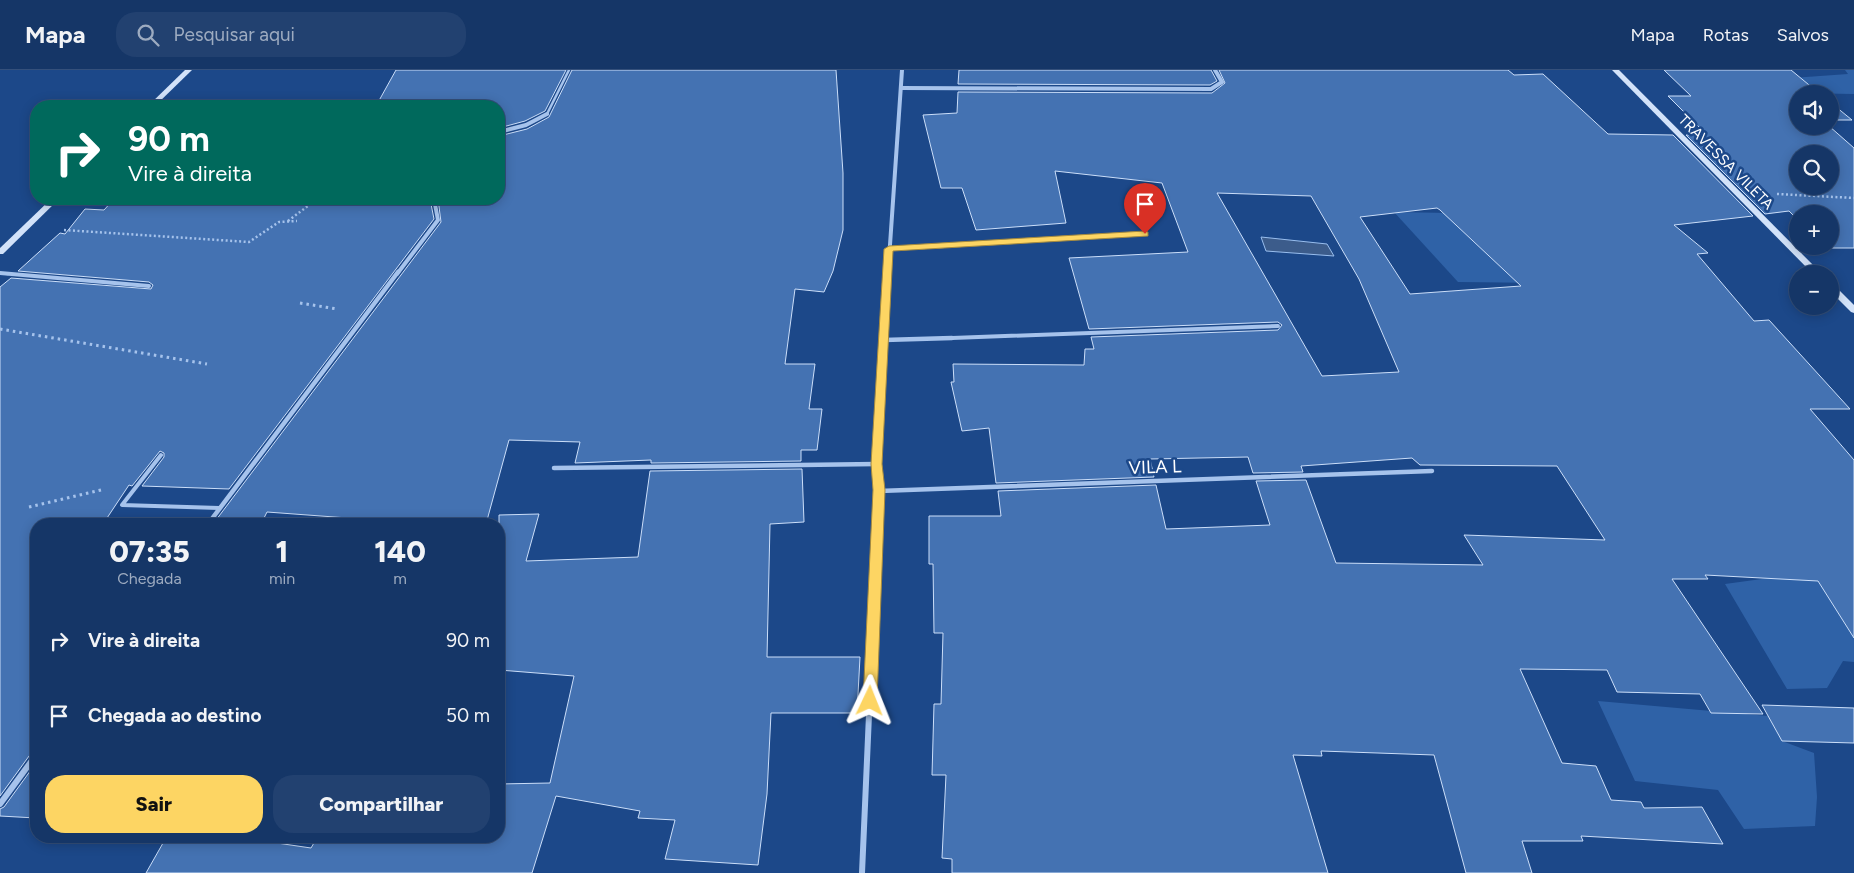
<!DOCTYPE html>
<html lang="pt">
<meta charset="utf-8">
<style>
:root{--surface:#153667;--page:#224170;--text:#f1f3f6;--muted:#9dabc0;--line:#34507b;--accent:#fdd563}
body{margin:0;font-family:Figtree,sans-serif;background:var(--page);color:var(--text);height:100vh;display:flex;flex-direction:column;font-size:19px;white-space:nowrap}
*{box-sizing:border-box;margin:0}
p{font-size:16px;color:var(--muted)}
.icon{flex:none;width:28px;height:28px;fill:none;stroke:currentColor;stroke-width:2;stroke-linecap:round;stroke-linejoin:round}
.map{position:relative;flex:1;overflow:hidden}
.panel{position:absolute;left:30px;top:448px;width:475px;height:325px;display:flex;flex-direction:column;background:var(--surface);border-radius:20px;box-shadow:0 2px 12px #0003,0 0 0 1px var(--line)}
.panel>*{flex:none}
.top-card{position:absolute;left:30px;top:30px;width:475px;height:105px;border-radius:20px;box-shadow:0 2px 12px #0003,0 0 0 1px var(--line);background:#00695c;color:#fff;overflow:hidden}
.controls{position:absolute;left:1789px;top:15px;display:grid;gap:10px}
.controls a{display:grid;place-items:center;width:50px;height:50px;border-radius:50%;background:var(--surface);box-shadow:0 2px 12px #0003,0 0 0 1px var(--line);font-size:25px}
.pin{position:absolute;display:grid;place-items:center;width:42px;height:42px;color:#fff;margin:-51px -21px;border-radius:50% 50% 50% 0;rotate:-45deg;box-shadow:0 0 5px #0007}
.pin .icon{rotate:45deg}
.me{position:absolute;width:55px;margin:-28px;rotate:2deg;stroke-linejoin:round;filter:drop-shadow(0 0 4px #0008)}
.turn{display:flex;align-items:center;gap:18px;height:105px;padding:0 15px;font-size:22px}
.turn .icon{width:65px;height:65px;stroke-width:2.5}
.turn b{display:block;font-size:35px;line-height:42px}
.eta{display:flex;justify-content:space-evenly;align-items:center;height:85px;text-align:center}
.eta b{font-size:30px;font-weight:800;line-height:35px}
.action{display:flex;gap:10px;margin-top:auto;padding:10px 15px}
.action a{flex:1;height:58px;border-radius:20px;background:var(--accent);color:#111;font-size:20px;font-weight:800;line-height:58px;text-align:center}
.action a+a{background:var(--page);color:var(--text)}
ul{padding:0;list-style:none}
li{display:flex;align-items:center;gap:15px;height:75px;padding:0 15px}
li div{flex:1}
li b{display:block;font-size:19px}
li em{font-style:normal}
header{display:flex;align-items:center;gap:30px;box-sizing:border-box;height:70px;padding:0 25px;background:var(--surface);border-bottom:1px solid var(--line)}
header strong{font-size:24px}
nav{display:flex;gap:28px;margin-inline-start:auto;font-size:18px}
.search{width:350px;height:45px;background:var(--page);display:flex;align-items:center;gap:12px;box-sizing:border-box;padding:0 18px;border-radius:20px;color:var(--muted);font-size:19px}
.map>svg:first-child{display:block}
</style>
<header>
<strong>Mapa</strong>
<div class="search"><svg class="icon" aria-label="search" viewBox="0 0 24 24"><circle cx="10" cy="10" r="6"/><path d="M15 15l6 6"/></svg>Pesquisar aqui</div>
<nav><a>Mapa</a><a>Rotas</a><a>Salvos</a></nav>
</header>
<div class="map">
<svg width="1854" height="803" viewBox="0 0 1854 803">
<rect width="100%" height="100%" fill="#1c4889"/>
<g fill="#2f62a7">
<path d="M 1845,0 L 1854,0 L 1854,24 L 1793,23 L 1777,9 L 1848,4 Z"/>
<path d="M 1394,142 L 1450,143 L 1542,213 L 1458,212 Z"/>
<path d="M 1819,501 L 1854,553 L 1854,592 L 1843,591 L 1827,618 L 1787,619 L 1725,514 Z"/>
<path d="M 1598,631 L 1768,646 L 1782,671 L 1814,683 L 1817,727 L 1815,756 L 1744,759 L 1718,720 L 1635,711 Z"/>
</g>
<path fill="#3c5c8b" stroke="#99beee" d="M 1261,167 L 1327,174 L 1334,186 L 1266,181 Z"/>
<g fill="#4472b2" stroke="#cbdef9" fill-rule="evenodd">
<path d="M 396,0 L 566,0 L 545,41 L 525,51 L 499,58 L 499,36 L 376,36 Z"/>
<path d="M 572,0 L 836,0 L 843,103 L 843,160 L 833,201 L 824,222 L 795,219 L 785,294 L 815,294 L 809,339 L 822,339 L 817,380 L 801,380 L 801,391 L 651,393 L 651,390 L 575,393 L 580,372 L 509,370 L 486,454 L 345,454 L 348,448 L 267,442 L 261,454 L 213,454 L 441,152 L 438,129 L 499,129 L 499,66 L 527,59 L 549,47 Z"/>
<path d="M 959,0 L 1211,0 L 1217,11 L 1210,15 L 958,14 Z"/>
<path d="M 1219,0 L 1508,0 L 1514,5 L 1543,4 L 1608,64 L 1673,65 L 1753,146 L 1674,155 L 1708,183 L 1697,184 L 1754,251 L 1769,250 L 1850,339 L 1810,339 L 1854,390 L 1854,568 L 1818,511 L 1705,505 L 1708,509 L 1672,509 L 1763,644 L 1711,643 L 1700,624 L 1617,622 L 1607,600 L 1520,599 L 1562,693 L 1596,696 L 1611,730 L 1641,732 L 1644,738 L 1702,737 L 1723,774 L 1581,766 L 1583,771 L 1522,771 L 1532,803 L 1466,803 L 1434,685 L 1321,681 L 1322,686 L 1293,685 L 1328,803 L 952,803 L 952,789 L 942,788 L 946,705 L 932,705 L 934,634 L 941,634 L 943,563 L 934,563 L 933,494 L 929,494 L 929,446 L 1001,446 L 998,421 L 1156,415 L 1166,459 L 1270,455 L 1256,411 L 1306,410 L 1336,493 L 1483,495 L 1464,465 L 1605,470 L 1557,396 L 1420,395 L 1412,388 L 1301,396 L 1303,402 L 1253,403 L 1248,387 L 1150,389 L 1154,407 L 996,413 L 989,358 L 962,361 L 951,312 L 954,312 L 953,294 L 1084,295 L 1085,279 L 1094,279 L 1091,267 L 1278,260 L 1282,255 L 1278,252 L 1089,259 L 1069,188 L 1188,182 L 1162,113 L 1055,101 L 1066,153 L 976,160 L 962,118 L 941,118 L 923,45 L 957,43 L 958,22 L 1212,23 L 1225,13 ZM 1217,123 L 1311,126 L 1359,209 L 1399,302 L 1322,306 ZM 1437,138 L 1440,140 L 1521,216 L 1410,224 L 1360,147 Z"/>
<path d="M 1664,0 L 1791,0 L 1820,24 L 1798,24 L 1798,56 L 1829,56 L 1854,78 L 1854,178 L 1825,178 L 1823,176 L 1830,176 L 1830,144 L 1798,144 L 1798,150 L 1789,141 L 1765,144 L 1686,65 L 1707,65 L 1668,26 L 1691,26 ZM 1798,84 L 1830,84 L 1830,116 L 1798,116 Z"/>
<path d="M 1830,32 L 1852,50 L 1830,50 Z"/>
<path d="M 114,129 L 430,129 L 434,149 L 229,419 L 142,416 L 164,387 L 164,383 L 160,381 L 132,416 L 129,415 L 103,454 L 36,454 L 36,680 L 32,682 L 0,726 L 0,217 L 11,208 L 151,219 L 153,215 L 149,212 L 18,201 L 60,163 L 65,164 L 85,139 L 104,140 Z"/>
<path d="M 802,399 L 804,452 L 770,454 L 767,587 L 860,587 L 857,643 L 771,643 L 767,724 L 758,795 L 665,789 L 675,750 L 638,748 L 640,741 L 556,726 L 532,803 L 146,803 L 167,766 L 229,766 L 311,778 L 318,766 L 499,766 L 499,714 L 550,713 L 574,606 L 499,600 L 499,445 L 539,444 L 526,491 L 638,487 L 650,401 Z"/>
<path d="M 1762,635 L 1854,638 L 1854,673 L 1782,671 Z"/>
<path d="M 36,693 L 36,748 L 0,746 L 0,739 L 4,737 Z"/>
</g>
<g fill="none" stroke-linecap="round" stroke-linejoin="round">
<g stroke="#a6c3ec" stroke-width="2.5" stroke-dasharray="2 2.5" stroke-linecap="butt">
<path d="M 1777,124 L 1854,128"/>
<path d="M 288,151 L 317,129"/>
<path d="M 64,160 L 249,172 L 279,152 L 297,151"/>
</g>
<g stroke="#a6c3ec" stroke-width="3" stroke-dasharray="2.5 4" stroke-linecap="butt">
<path d="M 300,233 L 337,239"/>
<path d="M 0,259 L 207,294"/>
<path d="M 29,437 L 101,420"/>
</g>
<g stroke="#a6c3ec" stroke-width="2.5">
<path d="M 547,44 L 569,0"/>
<path d="M 944,176 L 1145,164"/>
<path d="M 0,203 L 8,204"/>
</g>
<g stroke="#a6c3ec" stroke-width="4">
<path d="M 0,203 L 149,216"/>
<path d="M 952,268 L 1278,256"/>
<path d="M 161,385 L 122,435 L 219,438"/>
</g>
<g stroke="#a6c3ec" stroke-width="4">
<path d="M 901,18 L 1211,19 L 1222,12 L 1215,0"/>
<path d="M 499,62 L 526,55 L 547,44"/>
<path d="M 889,179 L 944,176"/>
<path d="M 397,204 L 438,150 L 434,129"/>
<path d="M 888,204 L 902,0"/>
</g>
<g stroke="#a6c3ec" stroke-width="4.5">
<path d="M 884,270 L 952,268"/>
<path d="M 554,398 L 877,394"/>
<path d="M 879,421 L 1432,401"/>
<path d="M 208,454 L 398,202"/>
<path d="M 877,466 L 879,421 L 877,394 L 888,202"/>
</g>
<g stroke="#a6c3ec" stroke-width="6">
<path d="M 0,734 L 36,685"/>
<path d="M 862,803 L 877,464"/>
</g>
<g fill="#d2e2f9" fill-rule="evenodd">
<path d="M 185,0 L 192,0 L 155,36 L 148,36 Z"/>
<path d="M 1612,0 L 1619,0 L 1822,204 L 1813,204 Z"/>
<path d="M 51,129 L 59,129 L 3,184 L 0,184 L 0,178 Z"/>
<path d="M 1830,213 L 1833,214 L 1854,235 L 1854,243 L 1851,242 L 1830,221 Z"/>
</g>
</g>
<path fill="#fdd563" stroke="#a48a40" d="M 1145,161 L 1148,162 L 1148,166 L 893,181 L 882,394 L 885,420 L 877,631 L 875,635 L 870,637 L 865,635 L 863,631 L 873,420 L 871,394 L 884,179 L 889,176 Z"/>
<g text-anchor="middle" dominant-baseline="central" stroke-width="5" stroke-linejoin="round" paint-order="stroke">
<g font-size="15" fill="#fff" stroke="#1c4889">
<text transform="translate(1726 92) rotate(45)">TRAVESSA VILETA</text>
</g>
<g font-size="18" fill="#fff" stroke="#1c4889">
<text transform="translate(1155 397) rotate(-2)">VILA L</text>
</g>
</g>
</svg>
<div class="controls">
<a><svg class="icon" aria-label="sound" viewBox="0 0 24 24"><path d="M4 9h4l5-4v14l-5-4H4zM17 9q2 3 0 6"/></svg></a>
<a><svg class="icon" aria-label="search" viewBox="0 0 24 24"><circle cx="10" cy="10" r="6"/><path d="M15 15l6 6"/></svg></a>
<a>+</a>
<a>−</a>
</div>
<div class="pin" style="left:1145px;top:164px;background:#d93025"><svg class="icon" aria-label="arrive" viewBox="0 0 24 24"><path d="M6 21V4h12l-3 4 3 4H6"/></svg></div>
<svg class="me" style="left:870px;top:631px" viewBox="-20 -20 40 40"><path d="M0-17L14 15 0 8-14 15z" fill="#fdd563" stroke="#fff" stroke-width="4"/></svg>
<div class="top-card">
<div class="turn"><svg class="icon" aria-label="right" viewBox="0 0 24 24"><path d="M7 20v-9h11M14 6l5 5-5 5"/></svg><div><b>90 m</b>Vire à direita</div></div>
</div>
<section class="panel">
<div class="eta">
<div><b>07:35</b><p>Chegada</p></div>
<div><b>1</b><p>min</p></div>
<div><b>140</b><p>m</p></div>
</div>
<ul>
<li><svg class="icon" aria-label="right" viewBox="0 0 24 24"><path d="M7 20v-9h11M14 6l5 5-5 5"/></svg><div><b>Vire à direita</b></div><em>90 m</em></li>
<li><svg class="icon" aria-label="arrive" viewBox="0 0 24 24"><path d="M6 21V4h12l-3 4 3 4H6"/></svg><div><b>Chegada ao destino</b></div><em>50 m</em></li>
</ul>
<div class="action"><a>Sair</a><a>Compartilhar</a></div>
</section>
</div>
